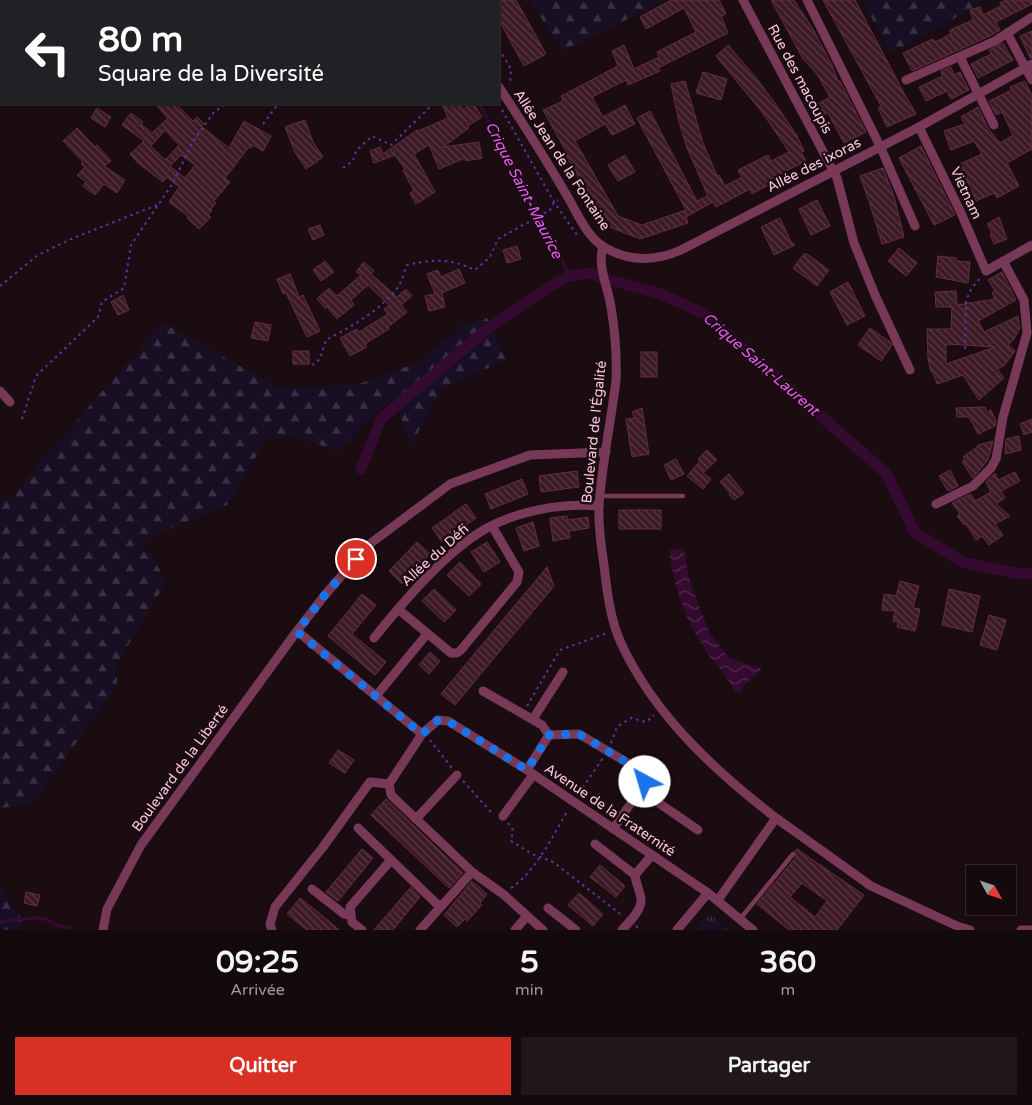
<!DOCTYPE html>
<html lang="fr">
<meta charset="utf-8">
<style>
:root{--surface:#14090d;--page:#21171b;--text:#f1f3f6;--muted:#9d9a9d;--line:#332a2e;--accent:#d93025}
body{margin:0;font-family:"Varela Round",sans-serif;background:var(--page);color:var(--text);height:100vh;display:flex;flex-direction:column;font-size:19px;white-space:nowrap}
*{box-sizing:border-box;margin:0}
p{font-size:16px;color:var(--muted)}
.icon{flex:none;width:28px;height:28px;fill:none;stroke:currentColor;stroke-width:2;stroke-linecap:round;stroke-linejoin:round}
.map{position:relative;height:930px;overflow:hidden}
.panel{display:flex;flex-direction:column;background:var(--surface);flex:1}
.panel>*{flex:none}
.top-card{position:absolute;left:0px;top:0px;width:500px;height:105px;box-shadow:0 1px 4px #0004,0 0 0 1px var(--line);background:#202124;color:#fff;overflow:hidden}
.needle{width:32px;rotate:130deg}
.buttons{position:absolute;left:966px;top:865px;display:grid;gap:10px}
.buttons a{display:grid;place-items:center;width:50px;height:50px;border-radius:0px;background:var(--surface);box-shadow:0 1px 4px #0004,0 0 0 1px var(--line);font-size:25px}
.pin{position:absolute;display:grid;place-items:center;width:42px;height:42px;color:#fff;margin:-21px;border:2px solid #fff;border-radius:50%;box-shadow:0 1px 5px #0007}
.me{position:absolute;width:55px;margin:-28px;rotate:321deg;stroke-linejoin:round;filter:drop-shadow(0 0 4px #0008)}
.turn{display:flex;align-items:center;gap:18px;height:105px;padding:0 15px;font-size:22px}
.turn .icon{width:65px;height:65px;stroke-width:2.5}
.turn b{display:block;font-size:35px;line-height:42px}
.eta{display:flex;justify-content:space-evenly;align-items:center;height:85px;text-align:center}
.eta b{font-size:30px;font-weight:700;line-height:35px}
.action{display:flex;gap:10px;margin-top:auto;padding:10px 15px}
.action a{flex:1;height:58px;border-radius:0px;background:var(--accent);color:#fff;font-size:20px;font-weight:700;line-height:58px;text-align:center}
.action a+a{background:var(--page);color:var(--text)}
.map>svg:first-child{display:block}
</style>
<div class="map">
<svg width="1032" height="930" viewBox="0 0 1032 930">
<defs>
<pattern id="grass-tufts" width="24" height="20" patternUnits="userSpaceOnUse" patternTransform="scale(1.25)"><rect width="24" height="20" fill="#180f24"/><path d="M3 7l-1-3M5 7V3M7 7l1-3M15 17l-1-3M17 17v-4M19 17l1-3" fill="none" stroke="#3a3043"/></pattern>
<pattern id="forest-firs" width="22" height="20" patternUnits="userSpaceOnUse" patternTransform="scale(1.25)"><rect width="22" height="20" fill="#180f24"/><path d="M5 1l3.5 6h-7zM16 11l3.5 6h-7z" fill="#3a3043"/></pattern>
<pattern id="water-waves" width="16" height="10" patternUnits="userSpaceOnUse" patternTransform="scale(1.25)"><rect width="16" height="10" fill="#350a31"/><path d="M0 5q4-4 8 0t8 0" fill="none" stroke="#532c4e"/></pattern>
<pattern id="building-back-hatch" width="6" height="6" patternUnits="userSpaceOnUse" patternTransform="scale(1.25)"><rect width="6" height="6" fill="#3b1925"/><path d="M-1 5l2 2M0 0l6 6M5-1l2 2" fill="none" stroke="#583944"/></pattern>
</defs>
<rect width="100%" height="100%" fill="#1b0c11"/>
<path fill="url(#grass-tufts)" d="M 709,913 L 730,930 L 695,930 Z"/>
<g fill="url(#forest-firs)">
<path d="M 530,0 L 667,0 L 562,51 Z"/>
<path d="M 862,0 L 987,0 L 891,54 Z"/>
<path d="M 487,318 L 506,360 L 443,388 L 411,445 L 394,398 L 381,409 L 339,451 L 296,437 L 266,439 L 229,504 L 141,541 L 167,581 L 116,665 L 117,686 L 32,804 L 0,808 L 0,501 L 10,498 L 117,374 L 164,323 L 278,388 L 356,385 L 421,361 L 458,328 Z"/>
<path d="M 0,885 L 24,923 L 17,930 L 0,930 Z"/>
</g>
<path fill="url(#water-waves)" d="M 684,549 L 689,579 L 709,632 L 729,658 L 762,669 C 756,677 743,682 741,692 L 734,692 C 729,677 715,664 706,651 C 684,617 675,590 669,550 Z"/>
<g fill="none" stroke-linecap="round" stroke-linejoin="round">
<g stroke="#350a31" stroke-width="3">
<path d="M 423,0 L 424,1"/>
<path d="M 479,104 C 511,160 543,217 569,276"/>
<path d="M 0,922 L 18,919 L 40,918 L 51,921 L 58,926 L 71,928"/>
</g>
<path stroke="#350a31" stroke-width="11" d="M 361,469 L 381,419 L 487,329 L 549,287 L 569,276 L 591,273 L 602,278 L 658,293 L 703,313 L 886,473 L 915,533 L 965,563 L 1016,573 L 1032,574"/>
</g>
<g fill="url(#building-back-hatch)" stroke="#652c40" fill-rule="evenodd">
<path d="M 499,0 L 516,0 L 546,54 L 524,66 L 499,20 Z"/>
<path d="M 671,0 L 719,0 L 726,14 L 721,16 L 728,33 L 658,68 L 660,71 L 628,85 L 626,80 L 592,97 L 603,117 L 625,105 L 635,124 L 612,135 L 605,124 L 575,141 L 618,216 L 642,225 L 686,210 L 637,118 L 650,111 L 697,201 L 708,196 L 687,148 L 679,122 L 671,84 L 685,81 L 703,143 L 717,176 L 719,175 L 725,186 L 742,177 L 738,170 L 768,155 L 771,161 L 789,152 L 762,112 L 716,56 L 728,45 L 757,79 L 775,103 L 797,136 L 804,151 L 801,152 L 806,161 L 772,178 L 774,182 L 752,194 L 750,189 L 716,207 L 713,202 L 686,217 L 688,223 L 640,239 L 607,226 L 566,156 L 568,155 L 543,110 L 563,101 L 561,96 L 618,66 L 612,51 L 624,45 L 634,69 L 659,57 L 657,52 L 696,32 L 684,8 L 646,29 L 640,17 Z"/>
<path d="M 771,0 L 794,0 L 813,29 L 832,65 L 838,81 L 840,81 L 866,132 L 844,143 L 828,113 L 822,116 L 816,105 L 830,97 L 817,74 L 803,59 Z"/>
<path d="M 823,0 L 855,0 L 905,95 L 916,114 L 887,127 L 878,108 L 881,106 Z"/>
<path d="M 1006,0 L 1032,0 L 1032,4 L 996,22 L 1000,30 L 992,35 L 912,71 L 903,53 L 933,39 L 935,42 L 951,34 L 950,30 L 973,20 L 970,10 L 980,7 L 983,15 L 1002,5 L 1000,3 Z"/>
<path d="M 1032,31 L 1032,58 L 1030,58 L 1020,36 Z"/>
<path d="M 1003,43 L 1013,60 L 978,78 L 971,64 L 991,54 L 989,50 Z"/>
<path d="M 951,67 L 954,75 L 960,72 L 969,90 L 951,99 L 947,91 L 926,101 L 919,87 L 943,76 L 941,71 Z"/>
<path d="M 703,72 L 727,79 L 721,100 L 696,93 Z"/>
<path d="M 1025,81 L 1032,96 L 1032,149 L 1007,163 L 1019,186 L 997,198 L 994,193 L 976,201 L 968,182 L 966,183 L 958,165 L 982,154 L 974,141 L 951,150 L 944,131 L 965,124 L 961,117 L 978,107 L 988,128 L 1000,143 L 1013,135 L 1002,112 L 996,115 L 989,101 L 1012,90 L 1010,87 Z"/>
<path d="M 155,104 L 176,104 L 193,121 L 197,117 L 204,124 L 201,126 L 229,148 L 244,121 L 271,136 L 263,151 L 253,145 L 251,148 L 249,147 L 225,178 L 230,182 L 214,201 L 216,203 L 211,209 L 212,210 L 208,215 L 211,217 L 199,229 L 187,218 L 188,216 L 169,202 L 179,187 L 167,177 L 163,182 L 138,163 L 130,154 L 144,141 L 122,125 L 131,113 L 143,122 L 141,124 L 152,133 L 168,118 ZM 165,130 L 179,145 L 165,160 L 151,146 ZM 181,155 L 195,165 L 185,178 L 170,166 Z"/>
<path d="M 442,104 L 460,104 L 462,110 L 471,104 L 474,104 L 482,117 L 468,126 L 469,128 L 443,147 L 479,142 L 482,158 L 466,161 L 465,158 L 439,169 L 429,145 L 414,154 L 435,192 L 416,204 L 410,193 L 414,191 L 403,170 L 405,169 L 395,155 L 374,163 L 370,151 L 380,147 L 383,154 L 417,130 L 418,131 L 448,118 Z"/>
<path d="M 97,108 L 111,117 L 105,127 L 91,118 Z"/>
<path d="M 305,120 L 313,142 L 323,157 L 306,169 L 295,152 L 285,127 Z"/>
<path d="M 77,128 L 95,147 L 97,145 L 111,161 L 104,166 L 125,180 L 117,193 L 104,184 L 95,195 L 83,186 L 86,182 L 77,175 L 85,167 L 81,164 L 83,162 L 63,141 Z"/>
<path d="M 921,146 L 955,215 L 934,225 L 899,158 Z"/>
<path d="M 625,155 L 635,172 L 618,181 L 608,165 Z"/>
<path d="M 883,168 L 894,196 L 904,237 L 882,244 L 870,204 L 860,176 Z"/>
<path d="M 817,200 L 830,226 L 811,235 L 799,209 Z"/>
<path d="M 999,217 L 1007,239 L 994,244 L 990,234 L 992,233 L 987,224 Z"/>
<path d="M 780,218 L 791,242 L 795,245 L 774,255 L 761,227 Z"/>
<path d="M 320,225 L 324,235 L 313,240 L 308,229 Z"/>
<path d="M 517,246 L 521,259 L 507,263 L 503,250 Z"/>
<path d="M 899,248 L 917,263 L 906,276 L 888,261 Z"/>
<path d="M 804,254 L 807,254 L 829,270 L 817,286 L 793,268 Z"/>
<path d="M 938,256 L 956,258 L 956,261 L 970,262 L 968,283 L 936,277 Z"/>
<path d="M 325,261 L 334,272 L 321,281 L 313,270 Z"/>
<path d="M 364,262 L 374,271 L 371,274 L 397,297 L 406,289 L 412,296 L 401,305 L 407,312 L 388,327 L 389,329 L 365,344 L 367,347 L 350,356 L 340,338 L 357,329 L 359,332 L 388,314 L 384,309 L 389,305 L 368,285 L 351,300 L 354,305 L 337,319 L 327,307 L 325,308 L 317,299 L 329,288 L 337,296 L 361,275 L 356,272 Z"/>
<path d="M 459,269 L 465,283 L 442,293 L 445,307 L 429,311 L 425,296 L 435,294 L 427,274 L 438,270 L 441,277 Z"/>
<path d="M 1002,272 L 1016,300 L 978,321 L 984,332 L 1018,316 L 1020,328 L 1014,339 L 1008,345 L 1015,351 L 1004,366 L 997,369 L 1004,378 L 979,400 L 963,375 L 937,384 L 933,372 L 931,372 L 928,358 L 927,329 L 951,329 L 952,307 L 936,307 L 935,292 L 956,291 L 957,305 L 995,299 L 992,293 L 995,291 L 988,280 ZM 946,344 L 995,347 L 946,364 Z"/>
<path d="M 290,274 L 299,297 L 303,295 L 320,331 L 307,337 L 286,293 L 283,294 L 277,279 Z"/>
<path d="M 848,282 L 865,316 L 847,325 L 830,292 Z"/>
<path d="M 123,295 L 129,310 L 118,315 L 111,302 Z"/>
<path d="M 255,322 L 271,325 L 268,341 L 251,338 Z"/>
<path d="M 870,328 L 890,342 L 892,345 L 881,361 L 858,345 Z"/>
<rect x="293" y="351" width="16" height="13"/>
<rect x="641" y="352" width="16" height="25"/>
<path d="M 985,407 L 987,412 L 991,410 L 996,421 L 995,426 L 978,434 L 969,417 L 957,417 L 956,408 Z"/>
<path d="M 642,408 L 649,454 L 632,457 L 626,419 L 635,418 L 632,412 Z"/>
<path d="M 1032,419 L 1032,432 L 1024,435 L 1020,424 Z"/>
<path d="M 1019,436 L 1021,450 L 1005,454 L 1006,439 Z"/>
<path d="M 993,441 L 988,460 L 973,478 L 962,462 L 965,460 L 963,457 L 977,447 L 978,445 Z"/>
<path d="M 707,450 L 717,460 L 703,473 L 711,479 L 703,489 L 687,476 L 700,461 L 698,459 Z"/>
<path d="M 676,459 L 684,474 L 671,480 L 664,465 Z"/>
<path d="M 950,470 L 958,486 L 948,491 L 939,476 Z"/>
<path d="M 577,471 L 579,487 L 541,492 L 539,476 Z"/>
<path d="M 1015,472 L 1020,481 L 1001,491 L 1005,498 L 996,504 L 1010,516 L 995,524 L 1003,535 L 989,545 L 982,536 L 976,540 L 966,524 L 964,525 L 957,516 L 960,514 L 952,503 L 971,494 L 975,501 L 991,492 L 986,482 L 995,473 L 998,480 Z"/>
<path d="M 729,474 L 744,493 L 734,500 L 729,494 L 730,493 L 720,482 Z"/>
<path d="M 522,479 L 528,494 L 491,509 L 485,494 Z"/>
<path d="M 466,504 L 476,518 L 442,542 L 432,528 Z"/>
<rect x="619" y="510" width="42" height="19"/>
<path d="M 567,516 L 568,520 L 588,517 L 589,528 L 569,531 L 570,538 L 553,541 L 550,518 Z"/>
<path d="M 533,522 L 539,546 L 524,551 L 516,528 Z"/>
<path d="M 417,542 L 430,554 L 402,584 L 389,571 Z"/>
<path d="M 487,542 L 500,562 L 484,572 L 471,552 Z"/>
<path d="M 460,562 L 481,584 L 469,596 L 447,575 Z"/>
<path d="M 547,567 L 554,586 L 455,705 L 441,694 Z"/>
<path d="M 900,581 L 919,586 L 913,608 L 920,609 L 915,631 L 897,627 L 898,622 L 893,621 L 895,611 L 882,610 L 884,594 L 896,596 Z"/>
<path d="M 434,589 L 456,610 L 444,622 L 422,601 Z"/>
<path d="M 949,589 L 980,596 L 972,632 L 942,625 Z"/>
<path d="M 362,594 L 376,605 L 352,634 L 386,662 L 375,675 L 328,636 Z"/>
<path d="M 989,615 L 1006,620 L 997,650 L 980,645 Z"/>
<path d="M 430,652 L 440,661 L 429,674 L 419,665 Z"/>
<path d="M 338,750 L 354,760 L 345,773 L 329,763 Z"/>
<path d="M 386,799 L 463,873 L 449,888 L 371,815 Z"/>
<path d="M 362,849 L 373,858 L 338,901 L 326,892 Z"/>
<path d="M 797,849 L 864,895 L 837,930 L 789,930 L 757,904 L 796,857 L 795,851 ZM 802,883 L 827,901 L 815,917 L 790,897 Z"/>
<path d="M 600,865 L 625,886 L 616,897 L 590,877 Z"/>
<path d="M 472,881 L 487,894 L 480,903 L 482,905 L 467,921 L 465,919 L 457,927 L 444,915 Z"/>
<path d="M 411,887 L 420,897 L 401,920 L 393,930 L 374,930 Z"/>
<path d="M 26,892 L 40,895 L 37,906 L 24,903 Z"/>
<path d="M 579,893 L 603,914 L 593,926 L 568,905 Z"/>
<path d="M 300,898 L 324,917 L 339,930 L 307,930 L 287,914 Z"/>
</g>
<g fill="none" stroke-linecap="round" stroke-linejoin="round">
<g stroke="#5f32a6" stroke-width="2" stroke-dasharray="2.5 4" stroke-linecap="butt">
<path d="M 473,0 L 474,1"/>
<path d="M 322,1 L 324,0"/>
<path d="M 409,1 L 411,0"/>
<path d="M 499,49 L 511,69 L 510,85"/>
<path d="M 502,110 L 554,202 L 579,238"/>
<path d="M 263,124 L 278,104"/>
<path d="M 343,168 L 353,161 L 356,151 L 372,136 L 391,145 L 433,104"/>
<path d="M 0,286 L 38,255 L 71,239 L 157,205"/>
<path d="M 965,349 L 966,301 L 971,289 L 981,277"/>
<path d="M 312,365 L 320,359 L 326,340 C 351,327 381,310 398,287 C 402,281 404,272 407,265 C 435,259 448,258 475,270 L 490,257 L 498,239 L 550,210 L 554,202 L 558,200"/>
<path d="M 22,419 L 36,376 L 98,317 L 102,302 L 124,288 L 131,245 L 173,183 L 192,143 L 214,112 L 226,104"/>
<path d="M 527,706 L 560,650 L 607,633"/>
<path d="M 430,740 L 452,768"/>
<path d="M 611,743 L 617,727 L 631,718 L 646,722 L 654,715"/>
<path d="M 463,781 L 490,811 L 494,813"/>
<path d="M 579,793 L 603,758"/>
<path d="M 508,823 L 513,830 L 511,841 L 532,854 L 553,862 L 623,916"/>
<path d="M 511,888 C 537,870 552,837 568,810"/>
<path d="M 636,926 L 641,930"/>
</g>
<g stroke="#783959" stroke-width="4.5">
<path d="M 600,496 L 683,496"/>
<path d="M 740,919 L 793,854"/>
</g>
<g stroke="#783959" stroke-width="9">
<path d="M 449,0 L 449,1"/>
<path d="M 743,0 L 837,178 L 854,243 L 875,295 L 910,370"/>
<path d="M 807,0 L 880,146 L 915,226"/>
<path d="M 1007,33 L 1032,80"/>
<path d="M 960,57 L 994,125"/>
<path d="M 906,80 L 995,41 L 1032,17"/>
<path d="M 499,87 C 522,122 545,158 566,194 C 577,212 586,236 604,247 C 629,262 656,261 681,250 L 919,127 L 1032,64"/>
<path d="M 919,127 L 961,213 L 986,271 L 1032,245"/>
<path d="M 603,246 C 597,268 608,286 611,307 C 615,331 617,355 616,380 C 611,422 602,463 599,505 C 598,525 601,546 604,565 C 607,591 610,619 621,643 C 654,715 715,771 776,818 L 718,900"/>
<path d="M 0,391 L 10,402"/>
<path d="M 936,504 L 973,486 L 991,468 L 996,459 L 1003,417 L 1027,333 L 1024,300 L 1003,261"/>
<path d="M 398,609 L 451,653 L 457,653 L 461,650 L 517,582 L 519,572 L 492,526"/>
<path d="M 374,638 C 404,601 446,551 487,528 C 521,510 562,503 599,506"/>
<path d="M 483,691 L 542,725 L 549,735 L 527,770"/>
<path d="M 376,696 L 427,634"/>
<path d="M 533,719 L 563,672"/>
<path d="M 422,734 L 297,631 L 324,596 L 367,546 L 450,484 L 530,455 L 606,452"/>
<path d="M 549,735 L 579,734 L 638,769 L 646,777 L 640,790 L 613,829"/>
<path d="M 640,790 L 698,830"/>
<path d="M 503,816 L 533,775"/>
<path d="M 776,818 L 871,886 L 957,926 L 970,930"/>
<path d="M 416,819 L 457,775"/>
<path d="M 358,828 L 440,907"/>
<path d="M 595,844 L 635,875"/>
<path d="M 312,889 L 344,914 L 350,915"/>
<path d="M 548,908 L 576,930"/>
<path d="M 103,930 L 107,909 L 141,845 L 297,631"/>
<path d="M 272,930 L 270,924 L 275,907 L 323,847 L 370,782 L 389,784"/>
<path d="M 362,930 L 352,922 L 350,907 L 391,860"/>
<path d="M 420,930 L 472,872"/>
<path d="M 515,930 L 527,916"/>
<path d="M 543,930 L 503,894 L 472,872 L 391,795 L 389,784 L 422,734 L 438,720 L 448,721 L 527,770 L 708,893 L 753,930"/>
<path d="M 622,930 C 629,922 642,910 641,899 C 640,891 636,884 635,875 L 652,855"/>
<path d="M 677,930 L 708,893"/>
<path d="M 1021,930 L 1032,930"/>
</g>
</g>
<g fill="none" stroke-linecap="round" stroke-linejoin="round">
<path stroke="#1a73e8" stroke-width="9" stroke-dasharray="0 16.2" d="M 356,559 L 324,596 L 297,632 L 422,734 L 438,720 L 448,721 L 527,770 L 549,735 L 579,734 L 638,769 L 646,777 L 645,782"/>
</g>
<g text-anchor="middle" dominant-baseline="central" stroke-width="5" stroke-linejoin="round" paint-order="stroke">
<g font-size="14" fill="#fcc8df" stroke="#1b0c11">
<text transform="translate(800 79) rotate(62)">Rue des macoupis</text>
<text transform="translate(562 160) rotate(57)">Allée Jean de la Fontaine</text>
<text transform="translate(814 165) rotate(-27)">Allée des ixoras</text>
<text transform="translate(966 193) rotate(65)">Vietnam</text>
<text transform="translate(594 432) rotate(-84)">Boulevard de l'Égalité</text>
<text transform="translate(435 555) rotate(-42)">Allée du Défi</text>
<text transform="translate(180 768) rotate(-54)">Boulevard de la Liberté</text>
<text transform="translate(610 810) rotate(34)">Avenue de la Fraternité</text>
</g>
<g font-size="15" font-style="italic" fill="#e95bf7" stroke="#1b0c11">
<text transform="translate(524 190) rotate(63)">Crique Saint-Maurice</text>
<text transform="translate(761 364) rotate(41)">Crique Saint-Laurent</text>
</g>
</g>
</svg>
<div class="buttons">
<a><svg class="needle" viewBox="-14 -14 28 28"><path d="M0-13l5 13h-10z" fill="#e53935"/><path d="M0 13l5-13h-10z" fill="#9d9a9d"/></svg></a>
</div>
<div class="pin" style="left:356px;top:559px;background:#d93025"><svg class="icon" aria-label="arrive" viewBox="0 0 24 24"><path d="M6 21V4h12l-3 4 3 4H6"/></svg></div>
<svg class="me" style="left:645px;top:782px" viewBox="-20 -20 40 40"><circle r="19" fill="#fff"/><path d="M0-13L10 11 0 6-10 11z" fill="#1a73e8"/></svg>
<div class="top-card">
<div class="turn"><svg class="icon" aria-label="left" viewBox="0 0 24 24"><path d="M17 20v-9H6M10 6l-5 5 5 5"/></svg><div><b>80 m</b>Square de la Diversité</div></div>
</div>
</div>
<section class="panel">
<div class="eta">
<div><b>09:25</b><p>Arrivée</p></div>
<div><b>5</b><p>min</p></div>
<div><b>360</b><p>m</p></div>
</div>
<div class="action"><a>Quitter</a><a>Partager</a></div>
</section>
